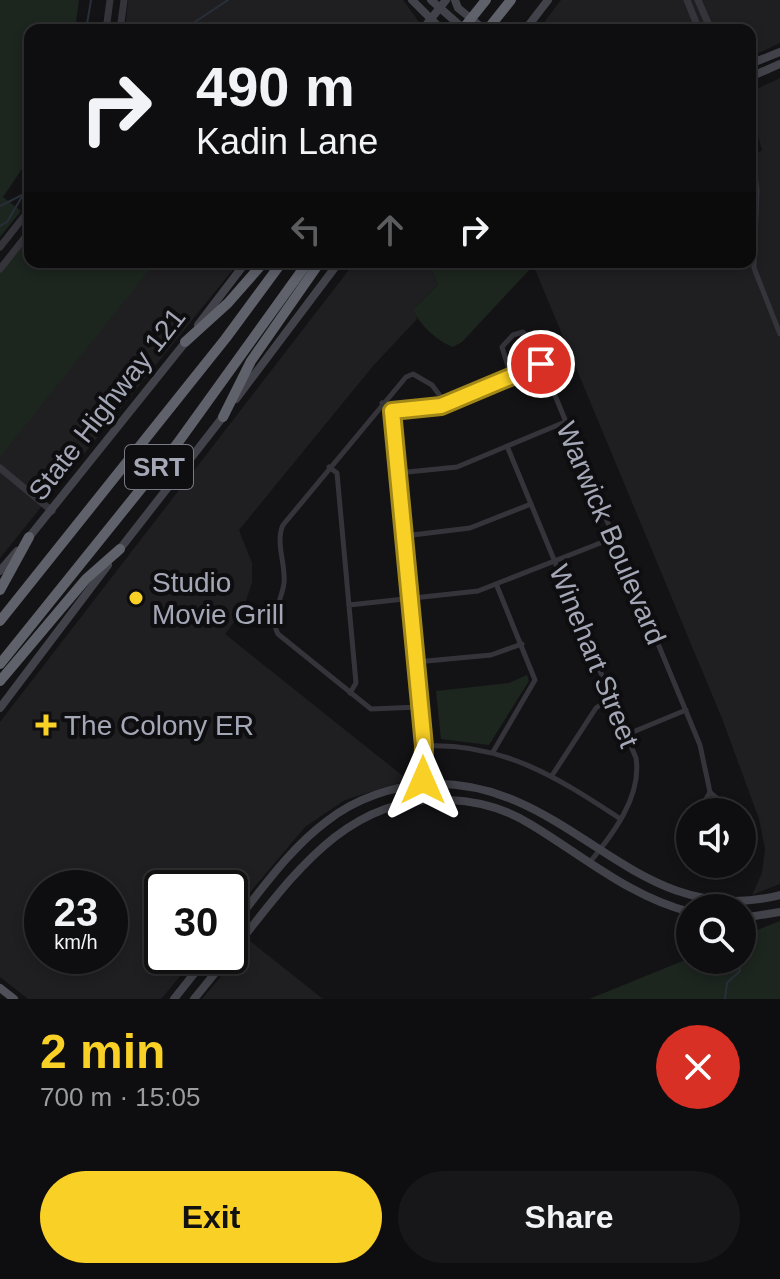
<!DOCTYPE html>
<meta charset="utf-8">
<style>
:root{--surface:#0e0e10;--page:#171719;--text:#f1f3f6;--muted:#9b9c9f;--line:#2e2e30;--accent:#f9d026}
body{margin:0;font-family:Helvetica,sans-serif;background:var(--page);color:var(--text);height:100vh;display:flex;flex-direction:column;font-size:30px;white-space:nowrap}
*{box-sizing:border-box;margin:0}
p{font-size:26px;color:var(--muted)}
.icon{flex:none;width:44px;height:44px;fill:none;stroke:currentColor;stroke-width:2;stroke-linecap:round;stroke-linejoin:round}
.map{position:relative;height:999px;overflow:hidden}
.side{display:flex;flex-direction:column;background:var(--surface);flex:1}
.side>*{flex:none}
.top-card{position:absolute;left:24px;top:24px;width:732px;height:244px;border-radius:16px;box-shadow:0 4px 12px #0003,0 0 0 2px var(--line);background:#0e0e10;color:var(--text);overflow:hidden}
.controls{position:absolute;left:676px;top:798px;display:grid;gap:16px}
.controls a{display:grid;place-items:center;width:80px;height:80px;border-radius:50%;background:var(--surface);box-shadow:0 4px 12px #0003,0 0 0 2px var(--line);font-size:40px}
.speed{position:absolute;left:24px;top:870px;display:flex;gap:16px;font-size:40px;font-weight:700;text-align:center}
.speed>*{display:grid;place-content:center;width:104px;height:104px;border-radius:50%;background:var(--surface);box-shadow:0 4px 12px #0003,0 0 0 2px var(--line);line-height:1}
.speed small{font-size:20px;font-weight:400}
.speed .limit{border:4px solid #111;border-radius:12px;background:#fff;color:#111}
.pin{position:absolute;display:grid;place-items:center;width:68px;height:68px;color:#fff;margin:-34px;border:4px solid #fff;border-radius:50%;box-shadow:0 2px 8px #0007}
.me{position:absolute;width:88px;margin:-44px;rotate:0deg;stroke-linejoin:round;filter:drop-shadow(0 0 6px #0008)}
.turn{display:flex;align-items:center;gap:28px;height:168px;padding:0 40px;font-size:36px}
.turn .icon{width:104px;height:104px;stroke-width:2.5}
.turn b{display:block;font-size:56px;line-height:68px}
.lanes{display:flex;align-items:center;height:76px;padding:0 40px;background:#0003;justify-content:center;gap:40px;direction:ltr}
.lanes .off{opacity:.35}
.round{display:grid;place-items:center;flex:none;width:84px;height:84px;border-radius:42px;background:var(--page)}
.overview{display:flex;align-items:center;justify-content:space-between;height:136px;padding:0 40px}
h1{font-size:48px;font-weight:800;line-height:60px;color:var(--accent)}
.button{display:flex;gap:16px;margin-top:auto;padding:16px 40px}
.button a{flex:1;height:92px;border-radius:48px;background:var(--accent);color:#111;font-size:32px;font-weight:800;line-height:92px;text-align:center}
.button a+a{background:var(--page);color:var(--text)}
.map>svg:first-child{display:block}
</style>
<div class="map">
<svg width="780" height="999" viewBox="0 0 780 999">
<rect width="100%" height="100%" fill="#131315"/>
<g fill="#1f1f22" fill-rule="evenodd">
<path d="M 128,0 L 403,0 L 419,22 L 413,30 L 125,30 Z"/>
<path d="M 561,0 L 780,0 L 780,43 L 750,57 L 750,30 L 538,30 Z"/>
<path d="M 780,78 L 780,884 L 752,895 L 762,873 L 765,849 L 759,819 L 723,721 L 532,262 L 750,262 L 750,159 L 762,150 L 750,109 L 750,92 Z"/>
<path d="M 30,262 L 239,262 L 0,558 L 0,274 Z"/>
<path d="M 355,262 L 428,262 L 438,284 L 414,309 L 417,319 L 373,366 L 239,530 L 252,563 L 252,583 L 242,612 L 225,634 L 408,780 L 345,800 L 305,827 L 230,916 L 230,888 L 162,888 L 162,956 L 197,956 L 161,999 L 28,999 L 0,977 L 0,722 ZM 42,888 L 110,888 L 110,956 L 42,956 Z"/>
<path d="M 250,941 L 323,999 L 202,999 Z"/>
</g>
<g fill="#1d251f">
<path d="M 0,0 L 79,0 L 75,30 L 30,30 L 30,157 L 3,197 L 21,211 L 0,237 Z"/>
<path d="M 30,234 L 30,262 L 155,263 L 0,457 L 0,272 Z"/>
<path d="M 428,262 L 532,262 L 533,266 L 462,342 L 453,347 C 437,341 420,325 413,310 L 438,284 Z"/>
<path d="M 527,675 L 529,681 L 489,745 L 441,739 L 436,691 L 509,683 Z"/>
<path d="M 780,921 L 780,999 L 589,999 L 690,958 L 742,960 L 742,936 Z"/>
</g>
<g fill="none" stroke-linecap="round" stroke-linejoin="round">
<g stroke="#292f39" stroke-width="2">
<path d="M 86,30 L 91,0"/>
<path d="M 183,30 L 228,0"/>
<path d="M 0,206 L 22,195"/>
<path d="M 0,226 L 7,222 L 30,183"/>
<path d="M 725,999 L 727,983 L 740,971 L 739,960"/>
</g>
<g stroke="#34343a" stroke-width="5">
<path d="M 750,141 L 757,190 L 754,268 L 780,334"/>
<path d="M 511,376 L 502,347 L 513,335 L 523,332 L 532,340 L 700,745 L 710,792 L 721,802 L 725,812"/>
<path d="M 382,403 L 392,411 L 441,406 L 541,364"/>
<path d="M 392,411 L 424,746 L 424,800"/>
<path d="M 507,446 L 636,758 C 642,796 613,834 590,862"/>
<path d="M 329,467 L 337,473 L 356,683 L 350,693"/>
<path d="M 398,473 L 457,467 L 565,422"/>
<path d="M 404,536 L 470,528 L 531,504"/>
<path d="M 349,605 L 478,591 L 613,538"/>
<path d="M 416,662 L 491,655 L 522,644"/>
<path d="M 419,707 L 371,709 L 278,634 C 269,618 282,600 284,583 C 286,565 275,542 283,525 L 406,377 L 413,374 L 432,385 L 446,404"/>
<path d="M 628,734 L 686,710"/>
<path d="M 424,746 C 501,742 557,777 619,818"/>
<path d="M 493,752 L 535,680 L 497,586"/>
<path d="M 553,774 L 596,708 L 612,697"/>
<path d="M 699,812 L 710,792"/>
<path d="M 690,830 L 684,843 L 690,855"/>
</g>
<g stroke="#34343a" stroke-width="7">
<path d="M 687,0 L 699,30"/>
<path d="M 698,0 L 711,30"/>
<path d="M 106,30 L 110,0"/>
<path d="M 120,30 L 124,0"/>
<path d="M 0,247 L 30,209"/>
<path d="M 0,269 L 30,231"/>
<path d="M 0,468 L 52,511"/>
</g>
<g stroke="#42424a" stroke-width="8">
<path d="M 412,0 L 442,30"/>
<path d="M 431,0 L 465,30"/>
<path d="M 455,0 L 458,8 L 485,30"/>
<path d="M 422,30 L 446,0"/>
<path d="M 525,30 L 548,0"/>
<path d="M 750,64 L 780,52"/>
<path d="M 750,77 L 780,64"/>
<path d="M 198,325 L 246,262"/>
<path d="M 236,399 L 339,262"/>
<path d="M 26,541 L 188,339"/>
<path d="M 116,554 L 226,413"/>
<path d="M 0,571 L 17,551"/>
<path d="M 0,708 L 108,565"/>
<path d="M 742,918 L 780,912"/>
<path d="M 230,929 C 260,892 288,850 327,821 C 355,799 392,786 428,784 C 572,778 633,933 780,895"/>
<path d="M 230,954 C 288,883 344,793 449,800 C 477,801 506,809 530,824 C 582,855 630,897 690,912"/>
<path d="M 174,999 L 208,956"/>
<path d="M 194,999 L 229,956"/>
</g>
<path stroke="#505059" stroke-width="8" d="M 0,988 L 14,999"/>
<g stroke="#5f616b" stroke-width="10">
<path d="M 462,30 L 486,0"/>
<path d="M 487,30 L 511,0"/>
<path d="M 185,342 L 228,303 L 264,262"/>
<path d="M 223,417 L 251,361 L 320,262"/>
<path d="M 0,590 L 29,537"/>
<path d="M 0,621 L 226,338 L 282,262"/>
<path d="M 0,664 L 177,444 L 308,262"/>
<path d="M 0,681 L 86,579 L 120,549"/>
</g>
</g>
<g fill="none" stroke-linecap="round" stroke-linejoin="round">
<defs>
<path id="route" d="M 423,780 L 424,746 L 392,411 L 441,406 L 541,364"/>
</defs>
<use href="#route" stroke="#a28719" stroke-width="20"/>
<use href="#route" stroke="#f9d026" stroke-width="14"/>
</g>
<g fill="#f9d026" stroke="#0e0e10" stroke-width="3">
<circle cx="136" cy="598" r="8"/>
<path d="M42 713h8v8h8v8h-8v8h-8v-8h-8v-8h8z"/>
</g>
<g text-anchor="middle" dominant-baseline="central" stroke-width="8" stroke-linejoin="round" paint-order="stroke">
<rect fill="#0e0e10" stroke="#777984" stroke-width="2" x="125" y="445" width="68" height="44" rx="6"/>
<g font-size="26" font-weight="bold" fill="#a4a7b6">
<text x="159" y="467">SRT</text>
</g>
<g font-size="28" fill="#a4a7b6" stroke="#0e0e10">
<text transform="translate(107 404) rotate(-52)">State Highway 121</text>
<text transform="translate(611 533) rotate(67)">Warwick Boulevard</text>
<text transform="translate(594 656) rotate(68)">Winehart Street</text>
</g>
<g font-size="28" fill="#a4a7b6" stroke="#0e0e10" text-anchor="start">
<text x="152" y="582">Studio<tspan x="152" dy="32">Movie Grill</tspan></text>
<text x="64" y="725">The Colony ER</text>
</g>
</g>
</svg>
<div class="controls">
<a><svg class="icon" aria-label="sound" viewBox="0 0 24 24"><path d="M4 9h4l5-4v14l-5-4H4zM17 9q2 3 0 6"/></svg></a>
<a><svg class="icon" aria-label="search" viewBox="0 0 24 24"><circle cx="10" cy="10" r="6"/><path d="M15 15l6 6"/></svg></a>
</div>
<div class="speed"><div>23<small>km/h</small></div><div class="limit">30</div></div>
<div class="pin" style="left:541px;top:364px;background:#d93025"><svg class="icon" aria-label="arrive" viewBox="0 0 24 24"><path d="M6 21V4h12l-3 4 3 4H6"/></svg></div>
<svg class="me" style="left:423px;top:780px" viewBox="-20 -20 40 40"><path d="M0-17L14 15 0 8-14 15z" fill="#f9d026" stroke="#fff" stroke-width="4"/></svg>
<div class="top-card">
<div class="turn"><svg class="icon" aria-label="right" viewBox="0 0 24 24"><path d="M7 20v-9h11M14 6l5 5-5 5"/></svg><div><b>490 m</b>Kadin Lane</div></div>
<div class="lanes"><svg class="icon off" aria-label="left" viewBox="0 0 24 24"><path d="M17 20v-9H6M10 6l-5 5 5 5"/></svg><svg class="icon off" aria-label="ahead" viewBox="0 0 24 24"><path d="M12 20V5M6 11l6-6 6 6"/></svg><svg class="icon" aria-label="right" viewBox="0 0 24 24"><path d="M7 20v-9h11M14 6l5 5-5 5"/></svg></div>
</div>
</div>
<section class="side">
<div class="overview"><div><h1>2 min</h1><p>700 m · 15:05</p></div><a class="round" style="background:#d93025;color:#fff"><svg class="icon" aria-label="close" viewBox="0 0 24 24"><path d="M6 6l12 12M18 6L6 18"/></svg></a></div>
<div class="button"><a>Exit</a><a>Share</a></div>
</section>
